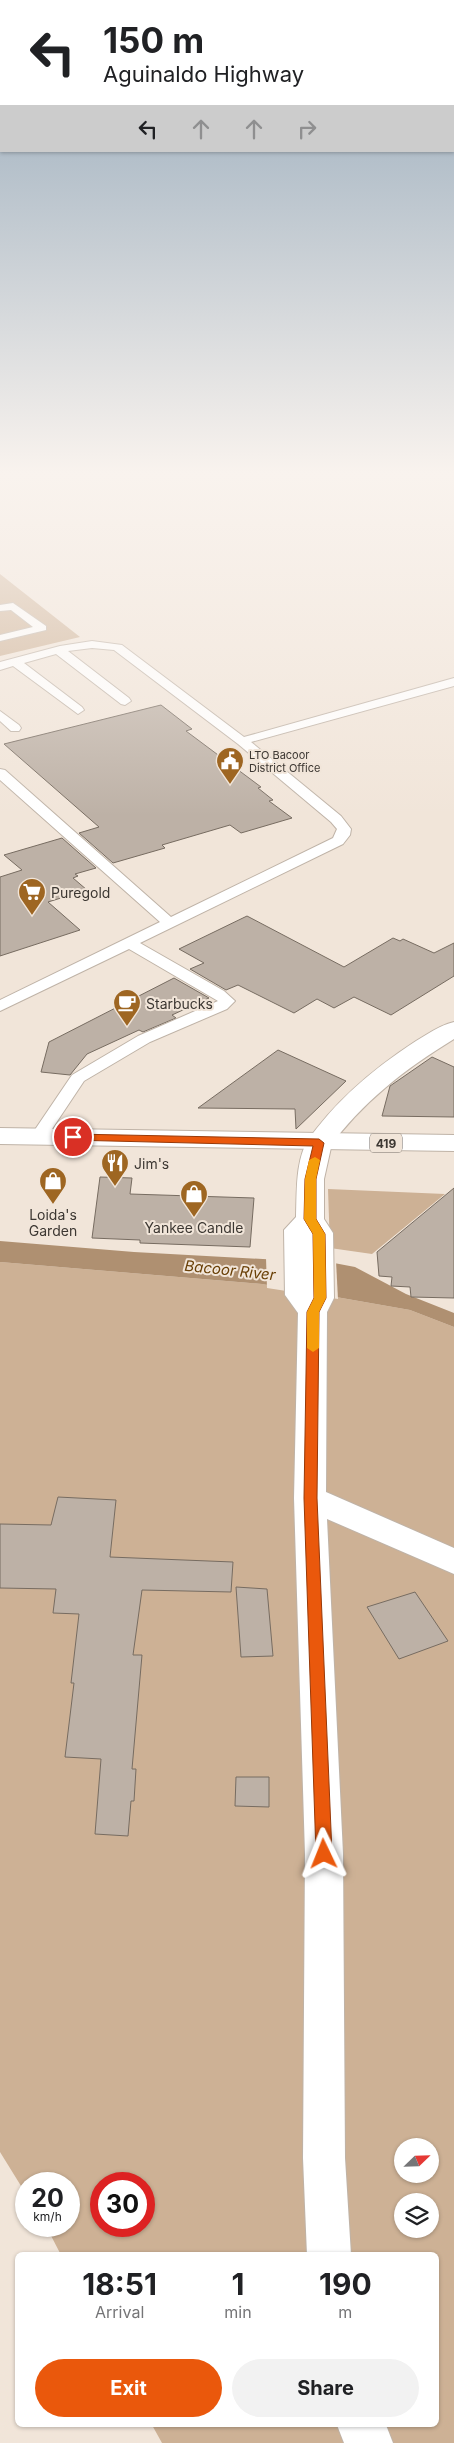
<!DOCTYPE html>
<style>
:root{--surface:#fff;--page:#f2f2f2;--text:#202124;--muted:#757577;--accent:#ea580c}
body{margin:0;font-family:Inter,sans-serif;background:var(--page);color:var(--text);height:100vh;display:flex;flex-direction:column;font-size:19px;white-space:nowrap}
*{box-sizing:border-box;margin:0}
p{font-size:16px;color:var(--muted)}
.icon{flex:none;width:28px;height:28px;fill:none;stroke:currentColor;stroke-width:2;stroke-linecap:round;stroke-linejoin:round}
.map{position:relative;flex:1;overflow:hidden}
.sheet{position:absolute;left:15px;top:2252px;width:424px;height:175px;display:flex;flex-direction:column;background:var(--surface);border-radius:8px;box-shadow:0 1px 4px #0004}
.sheet>*{flex:none}
.top-card{position:absolute;left:0px;top:0px;width:455px;height:152px;box-shadow:0 1px 4px #0004;background:#fff;color:var(--text);overflow:hidden}
.needle{width:32px;rotate:67deg}
.buttons{position:absolute;left:394px;top:2138px;display:grid;gap:10px}
.buttons a{display:grid;place-items:center;width:45px;height:45px;border-radius:50%;background:var(--surface);box-shadow:0 1px 4px #0004;font-size:25px}
.speed{position:absolute;left:15px;top:2172px;display:flex;gap:10px;font-size:25px;font-weight:700;text-align:center}
.speed>*{display:grid;place-content:center;width:65px;height:65px;border-radius:50%;background:var(--surface);box-shadow:0 1px 4px #0004;line-height:1}
.speed small{font-size:12px;font-weight:400}
.speed .limit{border:8px solid #d22;background:#fff;color:#111}
.pin{position:absolute;display:grid;place-items:center;width:42px;height:42px;color:#fff;margin:-21px;border:2px solid #fff;border-radius:50%;box-shadow:0 1px 5px #0007}
.me{position:absolute;width:55px;margin:-28px;rotate:358deg;stroke-linejoin:round;filter:drop-shadow(0 0 4px #0008)}
.turn{display:flex;align-items:center;gap:18px;height:105px;padding:0 20px;font-size:22px}
.turn .icon{width:65px;height:65px;stroke-width:2.5}
.turn b{display:block;font-size:35px;line-height:42px}
.lanes{display:flex;align-items:center;height:48px;padding:0 20px;background:#0003;justify-content:center;gap:25px;direction:ltr}
.lanes .off{opacity:.35}
.eta{display:flex;justify-content:space-evenly;align-items:center;height:85px;text-align:center}
.eta b{font-size:30px;font-weight:700;line-height:35px}
.primary-button{display:flex;gap:10px;margin-top:auto;padding:10px 20px}
.primary-button a{flex:1;height:58px;border-radius:30px;background:var(--accent);color:#fff;font-size:20px;font-weight:700;line-height:58px;text-align:center}
.primary-button a+a{background:var(--page);color:var(--text)}
.map>svg:first-child{display:block}
</style>
<div class="map">
<svg width="454" height="2443" viewBox="0 0 454 2443">
<rect width="100%" height="100%" fill="#f1e5d9"/>
<g fill="#cdb195" fill-rule="evenodd">
<path d="M 0,574 L 80,637 L 0,656 Z"/>
<path d="M 328,1189 L 445,1194 L 372,1254 L 330,1248 Z"/>
<path d="M 0,1262 L 262,1284 L 410,1310 L 454,1327 L 454,2443 L 162,2443 L 152,2425 L 436,2425 L 436,2255 L 61,2255 L 46,2226 L 69,2226 L 69,2184 L 26,2184 L 26,2194 L 0,2152 ZM 402,2146 L 430,2146 L 430,2174 L 402,2174 ZM 101,2184 L 144,2184 L 144,2226 L 101,2226 ZM 402,2201 L 430,2201 L 430,2229 L 402,2229 Z"/>
</g>
<path fill="#af9071" d="M 0,1241 L 134,1252 L 334,1263 L 355,1267 L 406,1294 L 454,1313 L 454,1327 L 410,1310 L 262,1284 L 0,1262 Z"/>
<path fill="#f1e5d9" d="M 266,1257 L 336,1261 L 338,1299 L 267,1288 Z"/>
<g fill="#bdb1a6" stroke="#776c61">
<path d="M 161,705 L 192,729 L 186,731 L 261,787 L 258,788 L 273,800 L 269,801 L 292,818 L 241,833 L 230,825 L 162,845 L 165,848 L 113,863 L 79,833 L 99,827 L 4,744 Z"/>
<path d="M 62,838 L 96,868 L 75,874 L 78,876 L 73,878 L 87,890 L 48,902 L 80,930 L 0,956 L 0,877 L 22,870 L 4,855 Z"/>
<path d="M 247,916 L 344,967 L 393,938 L 400,941 L 403,939 L 434,953 L 454,943 L 454,976 L 391,1015 L 354,997 L 334,1008 L 317,999 L 294,1013 L 238,985 L 226,990 L 190,969 L 204,963 L 179,949 Z"/>
<path d="M 174,978 L 209,998 L 172,1015 L 176,1018 L 143,1032 L 139,1030 L 87,1054 L 70,1075 L 41,1072 L 49,1042 Z"/>
<path d="M 278,1050 L 346,1081 L 296,1129 L 295,1109 L 198,1108 Z"/>
<path d="M 432,1057 L 454,1067 L 454,1117 L 382,1116 L 390,1086 Z"/>
<path d="M 100,1177 L 132,1178 L 130,1194 L 254,1198 L 250,1247 L 140,1243 L 140,1240 L 92,1238 Z"/>
<path d="M 454,1188 L 454,1298 L 411,1297 L 410,1287 L 391,1286 L 392,1277 L 379,1276 L 377,1252 Z"/>
<path d="M 58,1497 L 116,1500 L 110,1557 L 233,1562 L 231,1592 L 142,1590 L 133,1655 L 142,1655 L 132,1769 L 136,1769 L 134,1801 L 131,1801 L 128,1836 L 95,1834 L 101,1759 L 65,1757 L 74,1683 L 71,1683 L 79,1614 L 53,1613 L 56,1589 L 0,1588 L 0,1524 L 51,1525 Z"/>
<path d="M 236,1587 L 267,1589 L 273,1656 L 241,1657 Z"/>
<path d="M 415,1592 L 448,1641 L 399,1659 L 367,1607 Z"/>
<path d="M 236,1777 L 269,1777 L 269,1807 L 235,1806 Z"/>
</g>
<g fill="none" stroke-linecap="round" stroke-linejoin="round">
<defs>
<g id="lane">
<path d="M 13,603 L 46,626 L 46,630 L 0,641 L 0,635 L 33,627 L 11,610 L 0,611 L 0,605 Z"/>
<path d="M 92,641 L 122,645 L 244,737 L 454,678 L 454,686 L 251,742 L 341,816 L 351,829 L 350,835 L 343,844 L 140,943 L 224,991 L 235,1001 L 227,1009 L 150,1042 L 84,1081 L 44,1141 L 32,1141 L 30,1137 L 72,1075 L 138,1036 L 218,1001 L 129,949 L 0,1011 L 0,1000 L 160,922 L 0,780 L 0,769 L 5,770 L 171,917 L 333,838 L 337,829 L 331,822 L 238,744 L 114,650 L 92,648 L 68,651 L 129,698 L 131,701 L 125,705 L 121,704 L 56,654 L 24,663 L 82,707 L 84,710 L 78,714 L 13,666 L 0,670 L 0,662 L 60,646 Z"/>
<path d="M 0,711 L 19,725 L 21,728 L 19,731 L 11,731 L 0,721 Z"/>
</g>
<g id="street">
<path d="M 319,1135 L 328,1137 L 332,1143 L 324,1179 L 324,1219 L 333,1233 L 334,1298 L 327,1312 L 326,1492 L 454,1548 L 454,1574 L 327,1519 L 343,1854 L 345,2158 L 351,2255 L 307,2255 L 303,2158 L 305,1854 L 294,1498 L 298,1313 L 285,1295 L 284,1230 L 296,1217 C 297,1192 295,1158 310,1137 Z"/>
<path d="M 337,2425 L 386,2425 L 393,2443 L 344,2443 Z"/>
</g>
<path id="secondary" d="M 454,1022 L 454,1039 C 405,1069 362,1102 328,1149 L 319,1151 L 310,1149 L 306,1143 C 335,1101 373,1069 416,1041 C 428,1034 440,1025 454,1022 Z"/>
<path id="highway" d="M 0,1128 L 454,1135 L 454,1151 L 0,1144 Z"/>
</defs>
<use href="#lane" stroke="#bfb3a7" stroke-width="2"/>
<use href="#street" stroke="#bfb3a7" stroke-width="2"/>
<use href="#secondary" stroke="#bfb3a7" stroke-width="2"/>
<use href="#highway" stroke="#bfb3a7" stroke-width="2"/>
<use href="#lane" fill="#fff" fill-rule="evenodd"/>
<use href="#street" fill="#fff" fill-rule="evenodd"/>
<use href="#secondary" fill="#fff" fill-rule="evenodd"/>
<use href="#highway" fill="#fff" fill-rule="evenodd"/>
</g>
<linearGradient id="sky" x2="0" y2="1"><stop stop-color="#91a6b8"/><stop offset="0.58" stop-color="#f9f3ee"/><stop offset="1" stop-color="#f9f3ee" stop-opacity="0"/></linearGradient>
<rect width="454" height="816" fill="url(#sky)"/>
<path fill="#ea580c" stroke="#983908" d="M 73,1134 L 319,1139 L 324,1143 L 316,1179 L 316,1219 L 325,1234 L 326,1298 L 319,1312 L 317,1498 L 332,1854 L 330,1858 L 324,1860 L 319,1858 L 316,1854 L 304,1498 L 307,1312 L 314,1298 L 313,1234 L 304,1219 L 305,1179 L 313,1146 L 70,1140 L 70,1135 Z"/>
<path fill="#f59e0b" d="M 315,1157 L 320,1160 L 316,1179 L 316,1219 L 325,1234 L 326,1298 L 319,1312 L 319,1348 L 313,1352 L 307,1348 L 307,1312 L 314,1298 L 313,1234 L 304,1219 L 305,1179 L 309,1160 Z"/>
<defs>
<symbol id="civic-pin" viewBox="-11 -11 22 30"><path d="M0 17L-7.5 6A9.5 9.5 0 1 1 7.5 6Z" fill="#9e6622" stroke="#f1e5d9"/><path d="M-.6-6.5H3V-4.5H.6V-3L4-1V1h2V6H-6V1h2V-1L-.6-3ZM-1.2 2.5V6h2.4V2.5Z" fill="#fff"/></symbol>
<symbol id="supermarket-pin" viewBox="-11 -11 22 30"><path d="M0 17L-7.5 6A9.5 9.5 0 1 1 7.5 6Z" fill="#9e6622" stroke="#f1e5d9"/><path d="M-6-5.5h2.5l.6 2H6L4.5 2H-2.5L-4.4-4H-6ZM-1.5 3.2a1.3 1.3 0 1 0 .1 0ZM3 3.2a1.3 1.3 0 1 0 .1 0Z" fill="#fff"/></symbol>
<symbol id="cafe-pin" viewBox="-11 -11 22 30"><path d="M0 17L-7.5 6A9.5 9.5 0 1 1 7.5 6Z" fill="#9e6622" stroke="#f1e5d9"/><path d="M-5.5-4.5H6V0H3Q3 3.5 0 3.5H-2.5Q-5.5 3.5-5.5 0ZM3-3.2v2h1.7v-2ZM-6 4.5H4V6H-6Z" fill="#fff"/></symbol>
<symbol id="restaurant-pin" viewBox="-11 -11 22 30"><path d="M0 17L-7.5 6A9.5 9.5 0 1 1 7.5 6Z" fill="#9e6622" stroke="#f1e5d9"/><path d="M-5-6h1v4h1v-4h1v4h1v-4h1v5L-1.5 .5V6h-2V.5L-5-1ZM5-6V6H3V1.5H1.5Q1.5-4 5-6Z" fill="#fff"/></symbol>
<symbol id="shop-pin" viewBox="-11 -11 22 30"><path d="M0 17L-7.5 6A9.5 9.5 0 1 1 7.5 6Z" fill="#9e6622" stroke="#f1e5d9"/><path d="M-5-2.5h2.3a2.7 3.5 0 0 1 5.4 0H5L5.5 6h-11ZM-1.5-2.5h3a1.5 2.3 0 0 0-3 0Z" fill="#fff"/></symbol>
</defs>
<g fill-rule="evenodd">
<use href="#civic-pin" x="214" y="745" width="32" height="43"/>
<use href="#supermarket-pin" x="16" y="876" width="32" height="43"/>
<use href="#cafe-pin" x="111" y="987" width="32" height="43"/>
<use href="#restaurant-pin" x="99" y="1147" width="32" height="43"/>
<use href="#shop-pin" x="37" y="1165" width="32" height="43"/>
<use href="#shop-pin" x="178" y="1178" width="32" height="43"/>
</g>
<g text-anchor="middle" dominant-baseline="central" stroke-width="4" stroke-linejoin="round" paint-order="stroke">
<g font-size="11" fill="#3c3732" stroke="#f1e5d9" text-anchor="start">
<text x="249" y="755">LTO Bacoor<tspan x="249" dy="13">District Office</tspan></text>
</g>
<rect fill="#f1e5d9" stroke="#726b64" stroke-width="1" x="370" y="1133.5" width="32" height="19" rx="4"/>
<g font-size="12" font-weight="bold" fill="#3c3732">
<text x="386" y="1143">419</text>
</g>
<g font-size="14" fill="#3c3732" stroke="#f1e5d9" text-anchor="start">
<text x="51" y="892">Puregold</text>
<text x="146" y="1003">Starbucks</text>
<text x="134" y="1163">Jim's</text>
<text x="53" y="1214" text-anchor="middle">Loida's<tspan x="53" dy="16">Garden</tspan></text>
<text x="194" y="1227" text-anchor="middle">Yankee Candle</text>
</g>
<g font-size="15" font-style="italic" fill="#6a4007" stroke="#f1e5d9">
<text transform="translate(230 1270) rotate(6)">Bacoor River</text>
</g>
</g>
</svg>
<div class="buttons">
<a><svg class="needle" viewBox="-14 -14 28 28"><path d="M0-13l5 13h-10z" fill="#e53935"/><path d="M0 13l5-13h-10z" fill="#757577"/></svg></a>
<a><svg class="icon" aria-label="layers" viewBox="0 0 24 24"><path d="M12 4l9 5-9 5-9-5zM3 14l9 5 9-5"/></svg></a>
</div>
<div class="speed"><div>20<small>km/h</small></div><div class="limit">30</div></div>
<div class="pin" style="left:73px;top:1137px;background:#d93025"><svg class="icon" aria-label="arrive" viewBox="0 0 24 24"><path d="M6 21V4h12l-3 4 3 4H6"/></svg></div>
<svg class="me" style="left:324px;top:1854px" viewBox="-20 -20 40 40"><path d="M0-17L14 15 0 8-14 15z" fill="#ea580c" stroke="#fff" stroke-width="4"/></svg>
<div class="top-card">
<div class="turn"><svg class="icon" aria-label="left" viewBox="0 0 24 24"><path d="M17 20v-9H6M10 6l-5 5 5 5"/></svg><div><b>150 m</b>Aguinaldo Highway</div></div>
<div class="lanes"><svg class="icon" aria-label="left" viewBox="0 0 24 24"><path d="M17 20v-9H6M10 6l-5 5 5 5"/></svg><svg class="icon off" aria-label="ahead" viewBox="0 0 24 24"><path d="M12 20V5M6 11l6-6 6 6"/></svg><svg class="icon off" aria-label="ahead" viewBox="0 0 24 24"><path d="M12 20V5M6 11l6-6 6 6"/></svg><svg class="icon off" aria-label="right" viewBox="0 0 24 24"><path d="M7 20v-9h11M14 6l5 5-5 5"/></svg></div>
</div>
<section class="sheet">
<div class="eta">
<div><b>18:51</b><p>Arrival</p></div>
<div><b>1</b><p>min</p></div>
<div><b>190</b><p>m</p></div>
</div>
<div class="primary-button"><a>Exit</a><a>Share</a></div>
</section>
</div>
